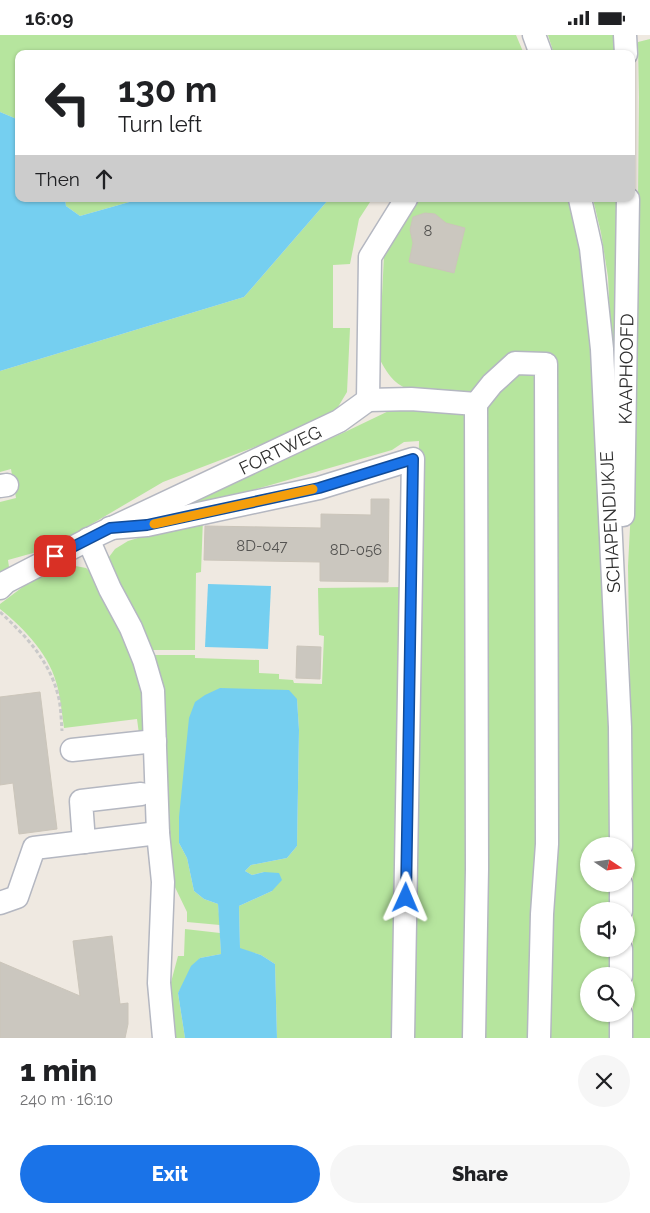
<!DOCTYPE html>
<meta charset="utf-8">
<style>
:root{--surface:#fff;--page:#f6f6f6;--text:#202124;--muted:#757577;--accent:#1a73e8}
body{margin:0;font-family:Raleway,sans-serif;background:var(--page);color:var(--text);height:100vh;display:flex;flex-direction:column;font-size:19px;white-space:nowrap}
*{box-sizing:border-box;margin:0}
p{font-size:16px;color:var(--muted)}
.icon{flex:none;width:28px;height:28px;fill:none;stroke:currentColor;stroke-width:2;stroke-linecap:round;stroke-linejoin:round}
.map{position:relative;height:1003px;overflow:hidden}
.sheet{display:flex;flex-direction:column;background:var(--surface);flex:1}
.sheet>*{flex:none}
.guide{position:absolute;left:15px;top:15px;width:620px;height:152px;border-radius:10px;box-shadow:0 1px 4px #0004;background:#fff;color:var(--text);overflow:hidden}
.needle{width:32px;rotate:103deg}
.fabs{position:absolute;left:580px;top:802px;display:grid;gap:10px}
.fabs a{display:grid;place-items:center;width:55px;height:55px;border-radius:50%;background:var(--surface);box-shadow:0 1px 4px #0004;font-size:25px}
.pin{position:absolute;display:grid;place-items:center;width:42px;height:42px;color:#fff;margin:-21px;border-radius:10px;box-shadow:0 2px 8px #0006}
.me{position:absolute;width:55px;margin:-28px;rotate:1deg;stroke-linejoin:round;filter:drop-shadow(0 0 4px #0008)}
.turn{display:flex;align-items:center;gap:18px;height:105px;padding:0 20px;font-size:22px}
.turn .icon{width:65px;height:65px;stroke-width:2.5}
.turn b{display:block;font-size:35px;line-height:42px}
.then{display:flex;align-items:center;height:48px;padding:0 20px;background:#0003;gap:10px;font-size:19px}
.round{display:grid;place-items:center;flex:none;width:52px;height:52px;border-radius:26px;background:var(--page)}
.summary{display:flex;align-items:center;justify-content:space-between;height:85px;padding:0 20px}
h1{font-size:30px;font-weight:800;line-height:38px}
.primary-button{display:flex;gap:10px;margin-top:auto;padding:10px 20px}
.primary-button a{flex:1;height:58px;border-radius:30px;background:var(--accent);color:#fff;font-size:20px;font-weight:800;line-height:58px;text-align:center}
.primary-button a+a{background:var(--page);color:var(--text)}
.status{display:flex;justify-content:space-between;align-items:center;height:35px;padding:0 25px;background:var(--surface);direction:ltr}
.status svg{height:14px;fill:currentColor}
.map>svg:first-child{display:block}
</style>
<div class="status"><b>16:09</b><svg viewBox="0 0 49 12"><path d="M0 12V9h3v3zM5 12V6h3v6zM10 12V3h3v9zM15 12V0h3v12zM26 1h20v11H26zM47 4h2v5h-2z"/></svg></div>
<div class="map">
<svg width="650" height="1003" viewBox="0 0 650 1003">
<rect width="100%" height="100%" fill="#efe9e1"/>
<g fill="#b6e59e">
<path d="M 0,0 L 516,0 L 524,19 L 19,19 L 19,85 L 0,77 Z"/>
<path d="M 548,0 L 618,0 L 619,19 L 554,19 Z"/>
<path d="M 650,4 L 650,1003 L 633,1003 L 633,850 L 628,531 L 636,377 L 639,62 L 638,7 Z"/>
<path d="M 65,164 L 140,164 L 80,181 L 66,171 Z"/>
<path d="M 329,164 L 372,164 L 359,184 L 350,229 L 333,230 L 333,293 L 350,293 L 347,357 L 335,377 L 304,393 L 163,447 L 51,513 L 8,525 L 10,539 L 0,547 L 0,467 L 16,463 L 11,434 L 0,437 L 0,336 L 244,262 Z"/>
<path d="M 417,164 L 569,164 L 580,208 L 591,281 L 611,733 L 611,811 L 589,811 L 589,849 L 611,849 L 611,876 L 589,876 L 589,914 L 611,914 L 611,941 L 589,941 L 589,979 L 611,979 L 611,1003 L 410,1003 L 419,406 L 404,407 L 392,415 L 139,488 L 345,397 L 397,372 L 412,356 C 394,349 388,340 379,323 L 384,220 L 391,203 Z"/>
<path d="M 593,164 L 620,164 L 619,382 L 611,307 L 608,242 L 601,198 Z"/>
<path d="M 203,483 L 201,537 L 196,538 L 195,615 L 150,615 L 106,526 L 115,514 L 128,506 Z"/>
<path d="M 60,528 L 86,533 L 94,540 L 141,632 L 147,688 L 139,699 L 137,684 L 64,693 C 62,680 61,667 58,654 C 51,621 25,594 0,574 L 0,569 L 48,533 Z"/>
<path d="M 405,552 L 398,1003 L 277,1003 L 275,929 L 261,920 L 240,914 L 239,871 L 272,856 L 264,837 L 252,840 L 245,836 L 251,830 L 287,823 L 297,811 L 299,695 L 297,664 L 179,808 L 187,823 L 194,856 L 204,864 L 218,869 L 220,890 L 187,887 L 187,877 L 172,846 L 168,771 L 151,620 L 195,620 L 195,623 L 259,625 L 259,638 L 279,639 L 279,644 L 293,645 L 294,648 L 322,649 L 324,601 L 319,600 L 318,553 Z"/>
<path d="M 185,894 L 220,898 L 221,919 L 200,923 L 178,958 L 185,1003 L 172,1003 L 170,951 L 178,921 L 184,921 Z"/>
</g>
<g fill="#75cff0">
<path d="M 0,77 L 19,85 L 19,164 L 65,164 L 66,171 L 80,181 L 140,164 L 329,164 L 244,262 L 0,336 Z"/>
<path d="M 208,549 L 271,551 L 268,614 L 205,612 Z"/>
<path d="M 220,653 L 289,655 L 297,664 L 299,695 L 297,811 L 287,823 L 251,830 L 245,836 L 252,840 L 264,837 L 279,838 L 282,845 L 272,856 L 239,871 L 240,913 L 261,920 L 275,929 L 277,1003 L 185,1003 L 178,958 L 191,931 L 200,923 L 221,919 L 218,869 L 204,864 L 194,856 L 187,823 L 179,808 L 179,782 L 189,683 L 195,667 L 205,660 Z"/>
</g>
<g fill="#cbc7bf" stroke="#cbc5ba">
<path d="M 425,178 L 435,179 L 446,188 L 465,193 L 454,238 L 409,227 L 413,208 L 410,195 L 413,182 Z"/>
<path d="M 371,464 L 389,464 L 388,547 L 320,546 L 320,527 L 204,525 L 205,491 L 321,493 L 321,479 L 371,480 Z"/>
<path d="M 297,611 L 321,612 L 320,644 L 296,643 Z"/>
<path d="M 40,657 L 57,794 L 19,799 L 13,748 L 0,750 L 0,662 Z"/>
<path d="M 112,901 L 120,969 L 128,968 L 128,989 L 125,1003 L 0,1003 L 0,927 L 80,961 L 73,906 Z"/>
</g>
<g fill="none" stroke-linecap="round" stroke-linejoin="round">
<defs>
<g id="minor">
<path d="M 534,0 L 541,19"/>
<path d="M 625,0 L 626,19"/>
<path d="M 580,164 L 591,213 L 602,314 L 620,692 L 621,811"/>
<path d="M 368,365 L 411,364 L 476,369 L 477,834 L 474,1003"/>
<path d="M 476,369 L 492,349 L 515,328 L 546,329 L 547,809 L 542,879 L 539,1003"/>
<path d="M 0,451 L 7,450"/>
<path d="M 623,480 L 628,164"/>
<path d="M 110,493 L 147,490 L 319,453 L 413,424 L 403,1003"/>
<path d="M 88,504 L 110,554 L 131,593 L 144,625 L 153,656 L 158,798 L 163,847 L 159,948 L 164,1003"/>
<path d="M 0,553 L 6,547 L 97,500 L 339,386 L 368,365 L 370,222 L 406,164"/>
<path d="M 72,715 L 155,706"/>
<path d="M 84,807 L 81,766 L 141,759"/>
<path d="M 621,849 L 621,876"/>
<path d="M 0,868 L 17,862 L 34,813 L 158,798"/>
<path d="M 621,914 L 621,941"/>
<path d="M 621,979 L 621,1003"/>
</g>
</defs>
<use href="#minor" stroke="#b4b7c1" stroke-width="25"/>
<path stroke="#c9c9c9" stroke-width="3" stroke-dasharray="4 2.5" stroke-linecap="butt" d="M 0,577 C 26,601 49,625 58,660 C 61,671 61,684 62,696"/>
<use href="#minor" stroke="#fff" stroke-width="22"/>
</g>
<g fill="none" stroke-linecap="round" stroke-linejoin="round">
<defs>
<path id="route" d="M 55,521 L 110,493 L 147,490 L 319,453 L 413,424 L 406,863"/>
</defs>
<use href="#route" stroke="#114b97" stroke-width="12"/>
<use href="#route" stroke="#1a73e8" stroke-width="9"/>
<path stroke="#f59e0b" stroke-width="9" d="M 154,489 L 313,454"/>
</g>
<g text-anchor="middle" dominant-baseline="central" stroke-width="4.5" stroke-linejoin="round" paint-order="stroke">
<g font-size="15" fill="#555452">
<text x="428" y="196">8</text>
<text x="262" y="511">8D-047</text>
<text x="356" y="515">8D-056</text>
</g>
<g font-size="18" fill="#2e2e2e" stroke="#fff">
<text transform="translate(626 334) rotate(-89)">KAAPHOOFD</text>
<text transform="translate(280 415) rotate(-26)">FORTWEG</text>
<text transform="translate(610 487) rotate(-93)">SCHAPENDIJKJE</text>
</g>
</g>
</svg>
<div class="fabs">
<a><svg class="needle" viewBox="-14 -14 28 28"><path d="M0-13l5 13h-10z" fill="#e53935"/><path d="M0 13l5-13h-10z" fill="#757577"/></svg></a>
<a><svg class="icon" aria-label="sound" viewBox="0 0 24 24"><path d="M4 9h4l5-4v14l-5-4H4zM17 9q2 3 0 6"/></svg></a>
<a><svg class="icon" aria-label="search" viewBox="0 0 24 24"><circle cx="10" cy="10" r="6"/><path d="M15 15l6 6"/></svg></a>
</div>
<div class="pin" style="left:55px;top:521px;background:#d93025"><svg class="icon" aria-label="arrive" viewBox="0 0 24 24"><path d="M6 21V4h12l-3 4 3 4H6"/></svg></div>
<svg class="me" style="left:406px;top:863px" viewBox="-20 -20 40 40"><path d="M0-17L14 15 0 8-14 15z" fill="#1a73e8" stroke="#fff" stroke-width="4"/></svg>
<div class="guide">
<div class="turn"><svg class="icon" aria-label="left" viewBox="0 0 24 24"><path d="M17 20v-9H6M10 6l-5 5 5 5"/></svg><div><b>130 m</b>Turn left</div></div>
<div class="then">Then<svg class="icon" aria-label="ahead" viewBox="0 0 24 24"><path d="M12 20V5M6 11l6-6 6 6"/></svg></div>
</div>
</div>
<section class="sheet">
<div class="summary"><div><h1>1 min</h1><p>240 m · 16:10</p></div><a class="round"><svg class="icon" aria-label="close" viewBox="0 0 24 24"><path d="M6 6l12 12M18 6L6 18"/></svg></a></div>
<div class="primary-button"><a>Exit</a><a>Share</a></div>
</section>
